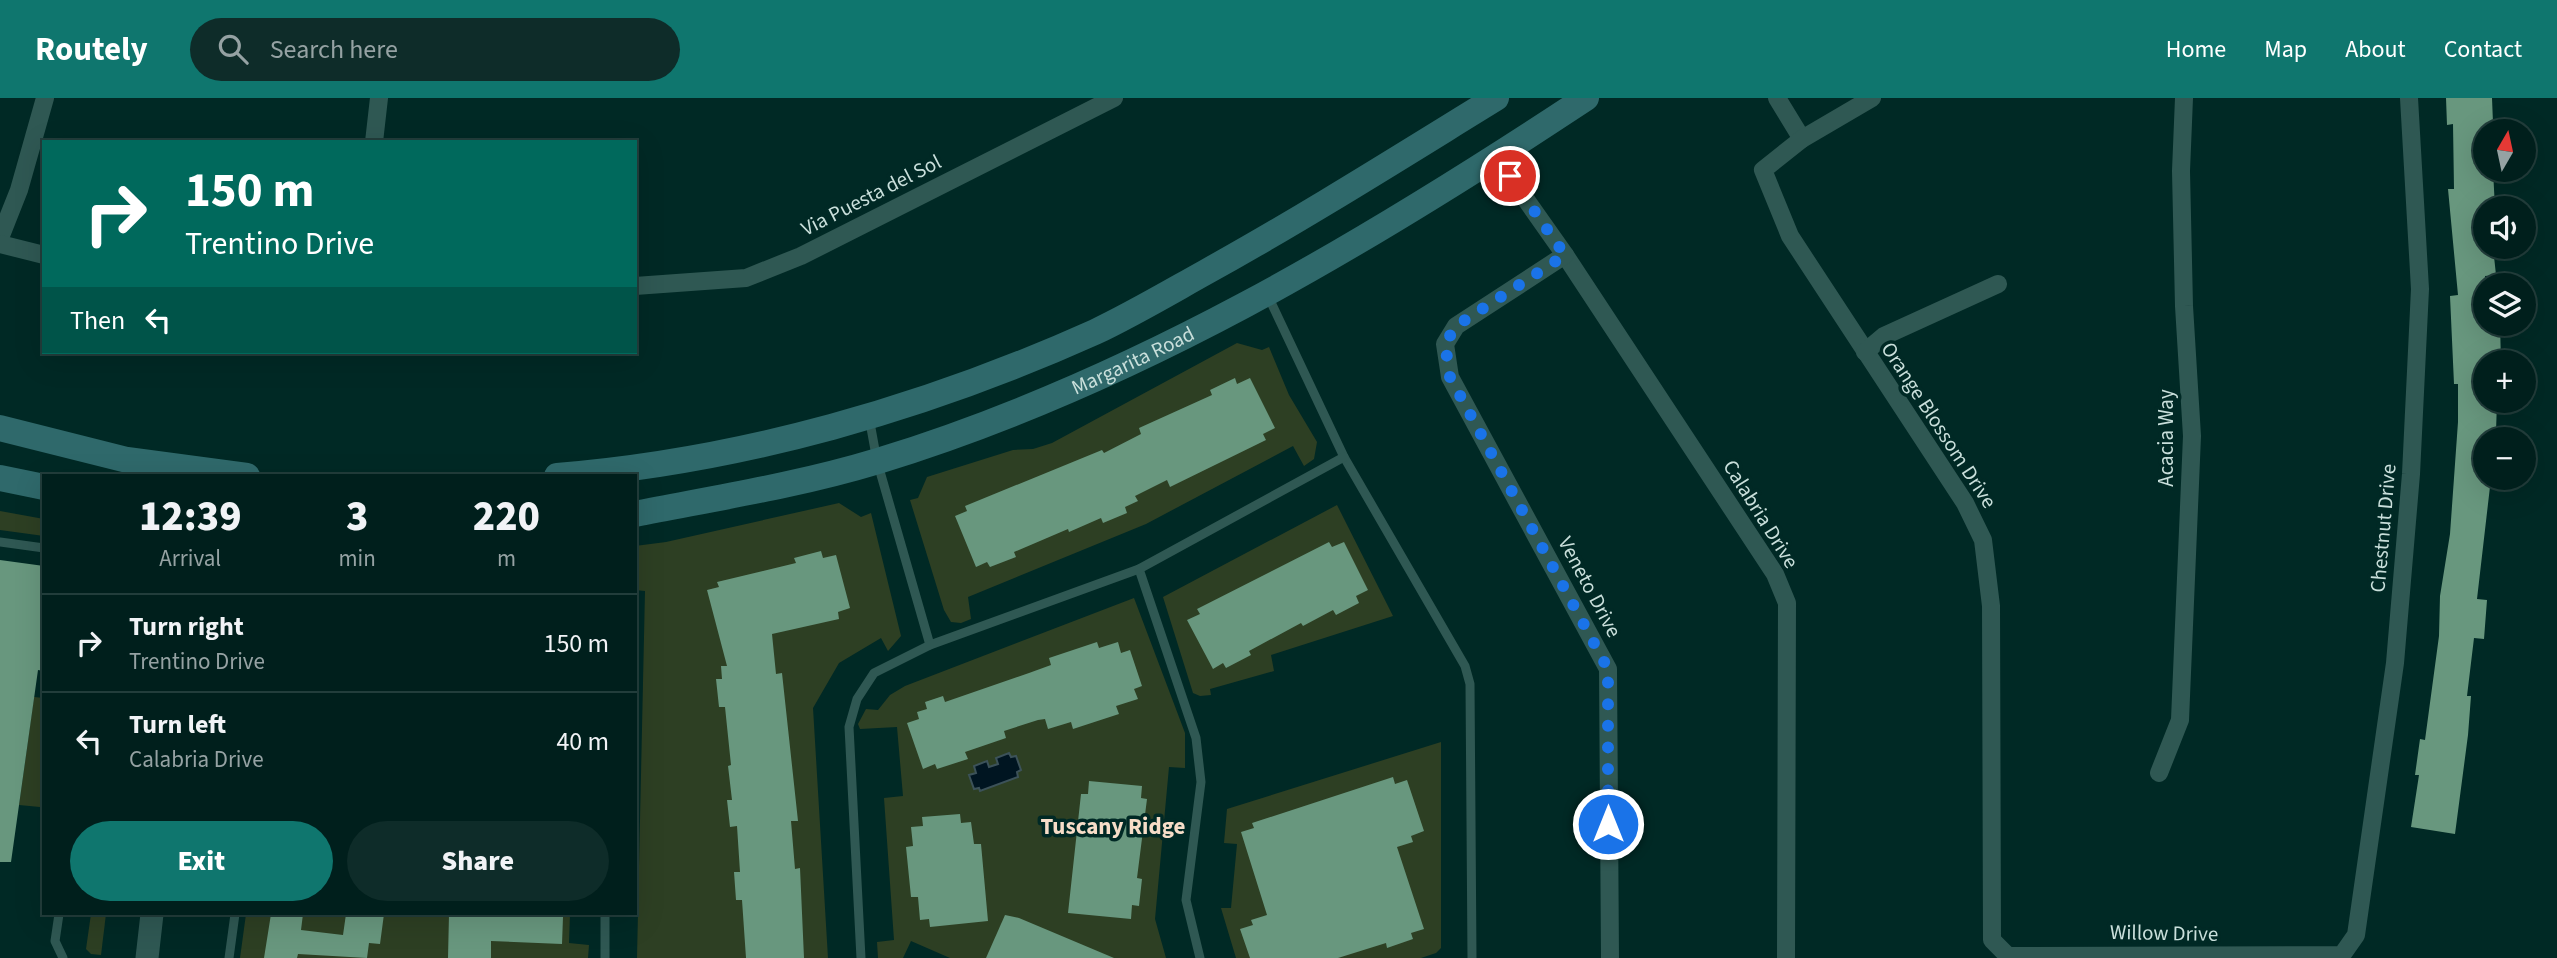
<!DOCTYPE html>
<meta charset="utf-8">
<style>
:root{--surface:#001f1c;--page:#0e2c29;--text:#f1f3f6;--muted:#95a2a3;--line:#223d3b;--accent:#0f766e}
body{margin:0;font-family:"Source Sans 3",sans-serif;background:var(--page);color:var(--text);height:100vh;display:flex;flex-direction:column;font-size:26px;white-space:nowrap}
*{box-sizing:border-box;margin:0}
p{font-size:23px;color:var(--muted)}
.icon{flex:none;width:38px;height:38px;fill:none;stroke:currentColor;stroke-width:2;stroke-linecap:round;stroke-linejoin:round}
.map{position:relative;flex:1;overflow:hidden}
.side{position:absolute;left:42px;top:376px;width:595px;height:441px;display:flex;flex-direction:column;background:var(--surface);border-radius:0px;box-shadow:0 7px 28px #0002,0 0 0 2px var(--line)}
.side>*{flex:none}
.top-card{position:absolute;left:42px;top:42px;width:595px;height:214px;border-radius:0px;box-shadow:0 7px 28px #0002,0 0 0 2px var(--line);background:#00695c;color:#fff;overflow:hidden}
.needle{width:46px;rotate:9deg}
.tools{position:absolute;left:2473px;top:21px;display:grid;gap:14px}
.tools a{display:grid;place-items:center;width:63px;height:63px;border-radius:50%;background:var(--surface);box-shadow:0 7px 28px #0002,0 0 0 2px var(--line);font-size:35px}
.pin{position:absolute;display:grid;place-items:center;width:60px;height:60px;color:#fff;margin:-30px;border:4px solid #fff;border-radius:50%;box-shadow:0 2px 7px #0007}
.me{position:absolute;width:77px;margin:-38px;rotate:0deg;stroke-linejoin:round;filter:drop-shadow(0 0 5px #0008)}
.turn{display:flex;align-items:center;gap:24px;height:147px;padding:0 28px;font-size:32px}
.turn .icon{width:91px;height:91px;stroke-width:2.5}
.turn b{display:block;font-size:49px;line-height:60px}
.then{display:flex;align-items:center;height:66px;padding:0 28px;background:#0003;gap:14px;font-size:26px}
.eta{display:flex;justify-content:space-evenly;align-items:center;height:119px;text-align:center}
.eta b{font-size:42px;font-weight:800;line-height:49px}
.primary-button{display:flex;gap:14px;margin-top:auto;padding:14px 28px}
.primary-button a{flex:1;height:80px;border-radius:42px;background:var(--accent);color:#fff;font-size:28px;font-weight:800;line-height:80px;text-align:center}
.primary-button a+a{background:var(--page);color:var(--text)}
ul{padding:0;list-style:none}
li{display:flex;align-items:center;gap:21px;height:98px;padding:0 28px;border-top:2px solid var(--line)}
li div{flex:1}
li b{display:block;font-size:26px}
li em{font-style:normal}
header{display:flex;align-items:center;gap:42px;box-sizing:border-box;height:98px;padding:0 35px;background:var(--accent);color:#fff}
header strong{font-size:33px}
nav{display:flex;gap:38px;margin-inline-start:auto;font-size:24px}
.search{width:490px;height:63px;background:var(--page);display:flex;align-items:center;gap:18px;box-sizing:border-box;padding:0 24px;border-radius:38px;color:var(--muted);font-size:26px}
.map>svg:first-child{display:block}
</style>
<header>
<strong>Routely</strong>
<div class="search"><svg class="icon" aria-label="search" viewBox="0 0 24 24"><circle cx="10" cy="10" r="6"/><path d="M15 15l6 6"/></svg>Search here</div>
<nav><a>Home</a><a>Map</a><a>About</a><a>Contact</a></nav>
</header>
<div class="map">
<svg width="2557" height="860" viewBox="0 0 2557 860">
<rect width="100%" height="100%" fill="#002925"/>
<g fill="#2d3f23">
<path d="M 1237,245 L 1262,252 L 1269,249 L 1289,297 L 1317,344 L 1314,361 L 1304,368 L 1293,348 L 1146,426 L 968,499 L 971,521 L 961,525 L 951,524 L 944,512 L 910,402 L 918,400 L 927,379 L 1013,352 L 1033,351 L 1052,345 Z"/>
<path d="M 839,405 L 861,419 L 871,415 L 901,538 L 888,553 L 881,540 L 839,565 L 813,610 L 828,860 L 637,860 L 645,493 L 635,492 L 635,448 L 666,444 Z"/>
<path d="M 1337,407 L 1393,518 L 1271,557 L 1274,573 L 1210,591 L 1211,597 L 1200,598 L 1193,595 L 1163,499 Z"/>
<path d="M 0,413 L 44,421 L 44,438 L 0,432 Z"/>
<path d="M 1134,500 L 1185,635 L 1185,670 L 1169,669 L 1155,821 L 1166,860 L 950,860 L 911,843 L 903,860 L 878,860 L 877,844 L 894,842 L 884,700 L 903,698 L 897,629 L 860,631 L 858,626 L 866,611 L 878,612 L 890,597 L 905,588 Z"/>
<path d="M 34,599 L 44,600 L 44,676 L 40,709 L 19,707 Z"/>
<path d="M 1441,644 L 1441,850 L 1436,855 L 1421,860 L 1236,860 L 1221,810 L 1231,810 L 1237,746 L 1224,745 L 1227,711 Z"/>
<path d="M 91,816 L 106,816 L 101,857 L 91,856 L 86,851 Z"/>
<path d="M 246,816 L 570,816 L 569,845 L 589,847 L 588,860 L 240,860 Z"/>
</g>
<path fill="#001521" stroke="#3c5259" stroke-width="2" d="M 1009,655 L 1011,659 L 1016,658 L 1021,672 L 1017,674 L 1018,679 L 980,693 L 979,690 L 974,691 L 969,677 L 976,675 L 974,668 L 987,663 L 989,669 L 998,666 L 996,660 Z"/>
<g fill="#68977e">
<path d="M 2446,0 L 2492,0 L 2493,25 L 2485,25 L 2485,72 L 2493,72 L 2495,110 L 2485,110 L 2485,149 L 2493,149 L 2496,177 L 2485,178 L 2485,226 L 2500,226 L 2501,264 L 2485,264 L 2485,303 L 2497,303 L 2496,334 L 2485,334 L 2485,380 L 2491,380 L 2477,501 L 2487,502 L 2484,541 L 2474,540 L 2467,598 L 2471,598 L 2468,637 L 2455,736 L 2411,729 L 2419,677 L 2415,677 L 2420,641 L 2425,642 L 2439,538 L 2440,498 L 2450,436 L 2458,324 L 2458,286 L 2454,286 L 2450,198 L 2458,197 L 2448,91 L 2454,91 L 2453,26 L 2447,27 Z"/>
<path d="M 1235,280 L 1237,286 L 1250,280 L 1275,330 L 1263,336 L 1266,342 L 1170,389 L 1167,382 L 1135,398 L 1138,403 L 1125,409 L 1127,415 L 1103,425 L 1101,420 L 1069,434 L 1068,431 L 1014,454 L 1016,459 L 990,469 L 987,464 L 976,469 L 955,418 L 967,413 L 965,408 L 1102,352 L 1104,355 L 1141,336 L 1139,330 L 1212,297 L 1210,292 Z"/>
<path d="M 1329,444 L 1332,449 L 1344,444 L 1368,492 L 1356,498 L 1359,505 L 1336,517 L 1333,512 L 1303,528 L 1301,525 L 1249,553 L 1251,557 L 1226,570 L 1223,565 L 1213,571 L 1187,522 L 1200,516 L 1197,511 Z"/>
<path d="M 821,453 L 823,460 L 836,457 L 850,510 L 838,514 L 839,521 L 772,536 L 776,576 L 782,575 L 798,723 L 791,723 L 795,771 L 800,770 L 804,860 L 746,860 L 742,802 L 736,802 L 734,774 L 740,774 L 737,728 L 730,729 L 727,702 L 732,702 L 728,668 L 731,667 L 725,609 L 719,609 L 716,581 L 722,581 L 721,568 L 727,568 L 707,492 L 719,489 L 717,484 L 796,465 L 794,460 Z"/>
<path d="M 0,462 L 44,468 L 44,573 L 38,572 L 11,764 L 0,764 Z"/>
<path d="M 1097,544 L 1099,550 L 1118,544 L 1121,555 L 1130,552 L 1142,588 L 1134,591 L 1138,601 L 1116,608 L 1119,616 L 1073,631 L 1071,624 L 1048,631 L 1045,621 L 1038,622 L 1004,633 L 1006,640 L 965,654 L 968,661 L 937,671 L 935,666 L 923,671 L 907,625 L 919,621 L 917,614 L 927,611 L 925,604 L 943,598 L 945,604 L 1029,575 L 1051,567 L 1049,560 Z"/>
<path d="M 1393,679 L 1395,686 L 1407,682 L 1424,733 L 1411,738 L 1413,744 L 1397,749 L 1424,831 L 1411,835 L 1413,841 L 1387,850 L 1386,845 L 1338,860 L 1250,860 L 1240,831 L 1253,827 L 1251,822 L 1267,817 L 1241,734 L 1254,730 L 1252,725 Z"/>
<path d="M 1089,683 L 1142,688 L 1141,700 L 1147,701 L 1137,780 L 1142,781 L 1139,808 L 1132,807 L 1131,821 L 1068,815 L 1081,696 L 1088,696 Z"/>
<path d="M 960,716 L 961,725 L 971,724 L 974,746 L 981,746 L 988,823 L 930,829 L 929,821 L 920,822 L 918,799 L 911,799 L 906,749 L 913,748 L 911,729 L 923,728 L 922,719 Z"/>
<path d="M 271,816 L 303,816 L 301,832 L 343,837 L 346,816 L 384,816 L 380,846 L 369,845 L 367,860 L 298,856 L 297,860 L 264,860 Z"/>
<path d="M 449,816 L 548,816 L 563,819 L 562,846 L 491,843 L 491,860 L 448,860 Z"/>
<path d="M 1005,817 L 1019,820 L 1114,860 L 986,860 Z"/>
</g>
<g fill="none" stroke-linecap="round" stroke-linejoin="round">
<g stroke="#2f5853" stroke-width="9">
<path d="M 1268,198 L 1344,359 L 1465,568 L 1470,586 L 1472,860"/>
<path d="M 869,319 L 877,363 L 930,547"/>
<path d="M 0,444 L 44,450"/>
<path d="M 1139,471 L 1196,640 L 1201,684 L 1186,802 L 1200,860"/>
<path d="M 59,816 L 55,843 L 63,860"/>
<path d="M 229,860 L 235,816"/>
<path d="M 605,860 L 605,816"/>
<path d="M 861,860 L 849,629 L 857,601 L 874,575 L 930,547 L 1139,471 L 1344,359"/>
</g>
<g stroke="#2f5853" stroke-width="18">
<path d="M 1777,0 L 1802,41"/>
<path d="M 1872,0 L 1802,41 L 1763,72 L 1790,138 L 1965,405 L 1983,442 L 1991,508 L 1992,842 L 2008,858 L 2342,857 L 2356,837 L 2395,565 L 2411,376 L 2420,191 L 2409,0"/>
<path d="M 374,44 L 379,0"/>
<path d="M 1496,59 L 1565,157 L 1775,476 L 1787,505 L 1786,860"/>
<path d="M 0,140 L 19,92 L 45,0"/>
<path d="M 0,146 L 44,157"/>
<path d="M 1565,157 L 1456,228 L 1445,246 L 1450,279 L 1608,571 L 1610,860"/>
<path d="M 635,188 L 746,180 L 801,158 L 1114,0"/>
<path d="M 1865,254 L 1884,238 L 1998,186"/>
<path d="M 2159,675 L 2180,622 L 2192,338 L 2184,208 L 2181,73 L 2184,0"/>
</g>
<path stroke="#2f5853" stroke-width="23" d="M 147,860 L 152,816"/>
<g stroke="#2f696b" stroke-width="26">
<path d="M 0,330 L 127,362 L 247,378"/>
<path d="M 557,378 C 742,363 926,310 1095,234 C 1133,216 1170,194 1206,174 C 1305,119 1400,59 1496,0"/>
<path d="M 0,380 L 44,389"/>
<path id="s1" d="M 635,416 C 716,400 799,387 878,363 C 1133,285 1365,146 1586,0"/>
</g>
</g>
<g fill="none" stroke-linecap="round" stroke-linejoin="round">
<path stroke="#1a73e8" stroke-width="12" stroke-dasharray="0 21.6" d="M 1510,78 L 1565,157 L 1456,228 L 1445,246 L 1450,279 L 1608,571 L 1608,726"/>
</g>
<g text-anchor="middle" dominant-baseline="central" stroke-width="7" stroke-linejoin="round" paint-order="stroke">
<g font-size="21" fill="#c9dfdb" stroke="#002925">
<text transform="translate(871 97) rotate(-27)">Via Puesta del Sol</text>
<text stroke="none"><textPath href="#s1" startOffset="523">Margarita Road</textPath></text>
<text transform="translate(1939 327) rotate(57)">Orange Blossom Drive</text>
<text transform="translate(2166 340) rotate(-90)">Acacia Way</text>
<text transform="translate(1761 416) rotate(58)">Calabria Drive</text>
<text transform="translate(2383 430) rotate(-85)">Chestnut Drive</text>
<text transform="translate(1590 489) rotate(62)">Veneto Drive</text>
<text transform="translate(2164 835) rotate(1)">Willow Drive</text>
</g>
<g font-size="23" font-weight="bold" fill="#f7ddc8" stroke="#002925">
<text x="1113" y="728">Tuscany Ridge</text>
</g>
</g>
</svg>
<div class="tools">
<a><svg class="needle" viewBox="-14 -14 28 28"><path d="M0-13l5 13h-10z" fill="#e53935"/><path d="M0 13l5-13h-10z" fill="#95a2a3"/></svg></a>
<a><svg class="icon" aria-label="sound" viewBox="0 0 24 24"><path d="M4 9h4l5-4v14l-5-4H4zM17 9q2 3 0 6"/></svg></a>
<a><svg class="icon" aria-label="layers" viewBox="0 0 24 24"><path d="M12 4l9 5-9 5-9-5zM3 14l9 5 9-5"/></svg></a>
<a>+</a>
<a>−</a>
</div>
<div class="pin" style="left:1510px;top:78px;background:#d93025"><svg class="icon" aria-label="arrive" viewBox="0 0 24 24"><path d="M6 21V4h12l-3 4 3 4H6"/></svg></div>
<svg class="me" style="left:1608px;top:726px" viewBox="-20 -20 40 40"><circle r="17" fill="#1a73e8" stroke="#fff" stroke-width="3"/><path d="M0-11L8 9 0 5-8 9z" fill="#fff"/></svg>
<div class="top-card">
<div class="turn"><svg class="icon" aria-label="right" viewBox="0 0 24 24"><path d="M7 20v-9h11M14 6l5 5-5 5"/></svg><div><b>150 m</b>Trentino Drive</div></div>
<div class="then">Then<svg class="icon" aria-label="left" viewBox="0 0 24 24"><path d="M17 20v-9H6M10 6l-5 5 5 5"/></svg></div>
</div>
<section class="side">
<div class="eta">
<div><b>12:39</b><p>Arrival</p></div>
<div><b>3</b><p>min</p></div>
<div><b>220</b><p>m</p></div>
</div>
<ul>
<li><svg class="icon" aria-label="right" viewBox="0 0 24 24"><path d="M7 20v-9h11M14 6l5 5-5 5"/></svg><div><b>Turn right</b><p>Trentino Drive</p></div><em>150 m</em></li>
<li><svg class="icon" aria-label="left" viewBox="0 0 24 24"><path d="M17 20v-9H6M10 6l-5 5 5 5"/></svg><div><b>Turn left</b><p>Calabria Drive</p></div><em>40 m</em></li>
</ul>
<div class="primary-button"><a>Exit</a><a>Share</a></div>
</section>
</div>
